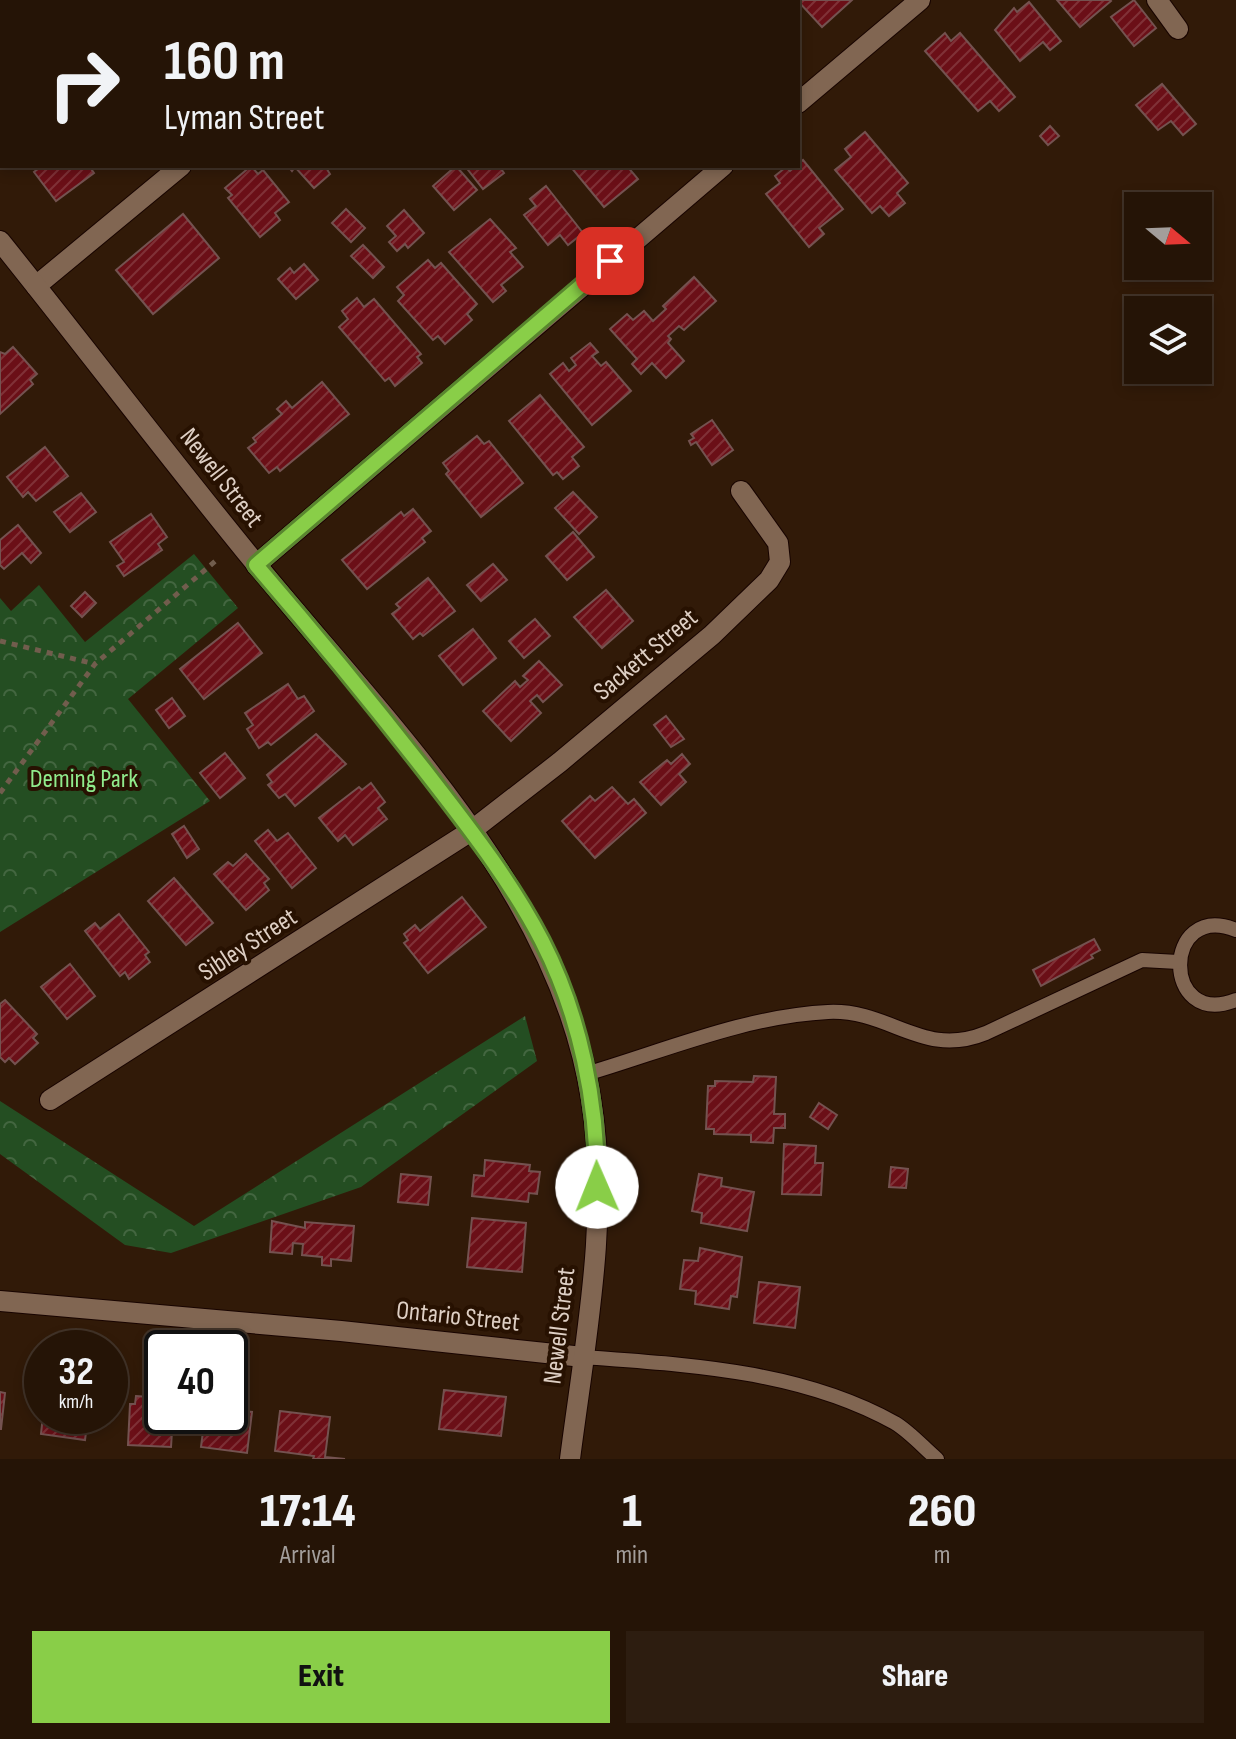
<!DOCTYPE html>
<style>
:root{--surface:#251406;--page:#2d1d10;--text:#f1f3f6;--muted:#a39e9b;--line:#423328;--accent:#89ce48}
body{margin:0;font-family:"Sofia Sans Condensed",sans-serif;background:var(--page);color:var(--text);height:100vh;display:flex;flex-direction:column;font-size:30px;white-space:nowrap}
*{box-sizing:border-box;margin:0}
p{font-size:26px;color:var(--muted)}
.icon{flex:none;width:44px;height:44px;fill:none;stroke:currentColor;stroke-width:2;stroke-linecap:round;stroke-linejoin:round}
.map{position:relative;height:1459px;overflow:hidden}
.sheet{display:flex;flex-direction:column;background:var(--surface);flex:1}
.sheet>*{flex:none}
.guide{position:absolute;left:0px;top:0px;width:800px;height:168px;box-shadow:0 4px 12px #0003,0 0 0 2px var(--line);background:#251406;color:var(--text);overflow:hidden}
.needle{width:52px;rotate:109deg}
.buttons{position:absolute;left:1124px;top:192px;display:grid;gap:16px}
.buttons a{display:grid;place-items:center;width:88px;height:88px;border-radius:0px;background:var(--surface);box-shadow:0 4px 12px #0003,0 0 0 2px var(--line);font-size:40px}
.speed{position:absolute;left:24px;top:1330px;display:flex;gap:16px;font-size:40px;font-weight:700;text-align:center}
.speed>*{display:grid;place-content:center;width:104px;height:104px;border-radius:50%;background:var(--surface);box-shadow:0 4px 12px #0003,0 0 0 2px var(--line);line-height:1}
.speed small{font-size:20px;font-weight:400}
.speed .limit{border:4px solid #111;border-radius:12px;background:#fff;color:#111}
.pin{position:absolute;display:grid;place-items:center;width:68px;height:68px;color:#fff;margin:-34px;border-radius:16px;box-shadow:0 4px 12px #0006}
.me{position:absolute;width:88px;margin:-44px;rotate:359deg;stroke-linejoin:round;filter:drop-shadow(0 0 6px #0008)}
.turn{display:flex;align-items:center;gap:28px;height:168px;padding:0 32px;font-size:36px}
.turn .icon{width:104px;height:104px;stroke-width:2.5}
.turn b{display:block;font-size:56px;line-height:68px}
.eta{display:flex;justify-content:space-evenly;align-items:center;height:136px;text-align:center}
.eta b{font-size:48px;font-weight:800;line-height:56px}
.cta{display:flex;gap:16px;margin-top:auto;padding:16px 32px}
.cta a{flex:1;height:92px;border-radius:0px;background:var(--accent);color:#111;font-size:32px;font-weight:800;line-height:92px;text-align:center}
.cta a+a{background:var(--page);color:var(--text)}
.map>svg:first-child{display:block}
</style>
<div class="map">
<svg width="1236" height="1459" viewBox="0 0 1236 1459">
<defs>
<pattern id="park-crowns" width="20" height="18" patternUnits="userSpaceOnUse" patternTransform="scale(2)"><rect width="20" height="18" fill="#244e22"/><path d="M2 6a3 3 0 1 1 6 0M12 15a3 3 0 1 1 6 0" fill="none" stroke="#436640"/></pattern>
<pattern id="building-hatch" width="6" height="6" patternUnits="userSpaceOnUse" patternTransform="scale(2)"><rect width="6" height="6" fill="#6b0f17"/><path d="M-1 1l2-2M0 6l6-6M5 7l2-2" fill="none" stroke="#803137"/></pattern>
</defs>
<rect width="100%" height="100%" fill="#311a08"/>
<g fill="url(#park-crowns)">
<path d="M 194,554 L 238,608 L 128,699 L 210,801 L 0,932 L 0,598 L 11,611 L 39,585 L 85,642 Z"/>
<path d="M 525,1016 L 537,1061 L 361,1187 L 171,1253 L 125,1245 L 0,1154 L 0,1101 L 194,1226 Z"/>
</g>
<g fill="url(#building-hatch)" stroke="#745250" stroke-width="2">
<path d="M 797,0 L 852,0 L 822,27 Z"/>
<path d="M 1057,0 L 1110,0 L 1111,1 L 1080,27 Z"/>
<path d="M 1134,0 L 1156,28 L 1134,46 L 1111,17 Z"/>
<path d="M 1029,2 L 1061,41 L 1050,50 L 1043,42 L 1020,61 L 995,30 L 1014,8 L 1017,12 Z"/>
<path d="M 945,33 L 951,41 L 960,33 L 1015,97 L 999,111 L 990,101 L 978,111 L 925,51 Z"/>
<path d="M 1162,84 L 1196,124 L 1183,135 L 1171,121 L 1158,130 L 1136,105 Z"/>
<path d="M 1050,126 L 1059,136 L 1048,145 L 1040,136 Z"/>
<path d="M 865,132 L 908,183 L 897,193 L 905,203 L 889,216 L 880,206 L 872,213 L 835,170 L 851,157 L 845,149 Z"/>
<path d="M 803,160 L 843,209 L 819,228 L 824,234 L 809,247 L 766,194 L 780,183 L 775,176 L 786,167 L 790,171 Z"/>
<path d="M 42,166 L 89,166 L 94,173 L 56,201 L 34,172 Z"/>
<path d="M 251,166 L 258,174 L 263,170 L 289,202 L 275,213 L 280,220 L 260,237 L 228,198 L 232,195 L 225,188 Z"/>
<path d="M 288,166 L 325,166 L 330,174 L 314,188 L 295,167 L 292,171 Z"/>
<path d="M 456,166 L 477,190 L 454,210 L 433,186 Z"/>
<path d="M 465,166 L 499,166 L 504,173 L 483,189 Z"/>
<path d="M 570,166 L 627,166 L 638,179 L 604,207 Z"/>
<path d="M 546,186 L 583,233 L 568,245 L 560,235 L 548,245 L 524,215 L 536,206 L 530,199 Z"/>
<path d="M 346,209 L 365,228 L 351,242 L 332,223 Z"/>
<path d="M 404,210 L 424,233 L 408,248 L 405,244 L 397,251 L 389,242 L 396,236 L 387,226 Z"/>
<path d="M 183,214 L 219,258 L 153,314 L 116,270 Z"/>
<path d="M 490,219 L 516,248 L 510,252 L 523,267 L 501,285 L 506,291 L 493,302 L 449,252 Z"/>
<path d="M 363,245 L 384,267 L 373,278 L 351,256 Z"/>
<path d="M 428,260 L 435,268 L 441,263 L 477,304 L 467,314 L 472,320 L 445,344 L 438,336 L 433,340 L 398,301 L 404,295 L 397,287 Z"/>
<path d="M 304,264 L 318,280 L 296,299 L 278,279 L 290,268 L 294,273 Z"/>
<path d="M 694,277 L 716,301 L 684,330 L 679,326 L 668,336 L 671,339 L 668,343 L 684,361 L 666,378 L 652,363 L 641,374 L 632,364 L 637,359 L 610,329 L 627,314 L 633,320 L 644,311 L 653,321 L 666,309 L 663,306 Z"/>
<path d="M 357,298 L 364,307 L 374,299 L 421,354 L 417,357 L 422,363 L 395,386 L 389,378 L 385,381 L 339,327 L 348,319 L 342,311 Z"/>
<path d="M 590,343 L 598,352 L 592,356 L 601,366 L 606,362 L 631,391 L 592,425 L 550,374 L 563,363 L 569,371 L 576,365 L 571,358 Z"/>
<path d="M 13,347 L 37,374 L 30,380 L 33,384 L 0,414 L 0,352 L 5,354 Z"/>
<path d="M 322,382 L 349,414 L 280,471 L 277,467 L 269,473 L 248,448 L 256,442 L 253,438 L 282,414 L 277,409 L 286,401 L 292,408 Z"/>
<path d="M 540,395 L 584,447 L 572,457 L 579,466 L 563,479 L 557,472 L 553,475 L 509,421 Z"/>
<path d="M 712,420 L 733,450 L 712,465 L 696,442 L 691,445 L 689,441 L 694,438 L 691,434 Z"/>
<path d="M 477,436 L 484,444 L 489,441 L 523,483 L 481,517 L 446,474 L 449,471 L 443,463 Z"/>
<path d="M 45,447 L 68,476 L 36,501 L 28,492 L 23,497 L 7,477 Z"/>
<path d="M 573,492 L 597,517 L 579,534 L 555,508 Z"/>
<path d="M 81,493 L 96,512 L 70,532 L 54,512 Z"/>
<path d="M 413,509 L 431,531 L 422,538 L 425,542 L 367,589 L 342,560 L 401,512 L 404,516 Z"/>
<path d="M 151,514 L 167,537 L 158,544 L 162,550 L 124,576 L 117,566 L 124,562 L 110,542 Z"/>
<path d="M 18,525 L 41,553 L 31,563 L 22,553 L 4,569 L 0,565 L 0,540 Z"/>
<path d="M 573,532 L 594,557 L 567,580 L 546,556 Z"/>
<path d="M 493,564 L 507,580 L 481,601 L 467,585 Z"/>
<path d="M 428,578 L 455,611 L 423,636 L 420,633 L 413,639 L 392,614 L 400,608 L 396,604 Z"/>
<path d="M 606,590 L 633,621 L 602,648 L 574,617 Z"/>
<path d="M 85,592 L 96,603 L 82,617 L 71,606 Z"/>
<path d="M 535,619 L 550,636 L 524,658 L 509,641 Z"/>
<path d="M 238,623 L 262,653 L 204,699 L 180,669 Z"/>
<path d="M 473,629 L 496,658 L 463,685 L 439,656 Z"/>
<path d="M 539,661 L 562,685 L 543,702 L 537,695 L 530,701 L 541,713 L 511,741 L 483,711 L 515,681 L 520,687 L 528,680 L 523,676 Z"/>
<path d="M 288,684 L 298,699 L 304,696 L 314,711 L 271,745 L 268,742 L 259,748 L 247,729 L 253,725 L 245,713 Z"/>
<path d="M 172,698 L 185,716 L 169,728 L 156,710 Z"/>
<path d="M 666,716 L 684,739 L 671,747 L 654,725 Z"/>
<path d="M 316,734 L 346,764 L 295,806 L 285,794 L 279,798 L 268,785 L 272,782 L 267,775 Z"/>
<path d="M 225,753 L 245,778 L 220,798 L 200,773 Z"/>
<path d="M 682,754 L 690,764 L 679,774 L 686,782 L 661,805 L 640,782 L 667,760 L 671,764 Z"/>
<path d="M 371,783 L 385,802 L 378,808 L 387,819 L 353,845 L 345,835 L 338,841 L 319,818 L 359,787 L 362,790 Z"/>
<path d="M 612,787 L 628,804 L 634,799 L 646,813 L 595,858 L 562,821 L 590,796 L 595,801 Z"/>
<path d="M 184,826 L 199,849 L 187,858 L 172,834 Z"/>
<path d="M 268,830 L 277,841 L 288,833 L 316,868 L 292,888 L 255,841 Z"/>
<path d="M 246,854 L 269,879 L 264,883 L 269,890 L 246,910 L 214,874 L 228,862 L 233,866 Z"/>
<path d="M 174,878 L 213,923 L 186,945 L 148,901 Z"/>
<path d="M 462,897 L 486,927 L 428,973 L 404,943 L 408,940 L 404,934 L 415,925 L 420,931 Z"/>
<path d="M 119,914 L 149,952 L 145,955 L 150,962 L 129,979 L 125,972 L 120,976 L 85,931 L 95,923 L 100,929 Z"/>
<path d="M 1094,939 L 1100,950 L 1091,955 L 1093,958 L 1041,986 L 1033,970 Z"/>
<path d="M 70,964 L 95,996 L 67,1019 L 41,987 Z"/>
<path d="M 5,1000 L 37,1034 L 33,1038 L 38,1043 L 15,1064 L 9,1058 L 5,1062 L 0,1057 L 0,1004 Z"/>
<path d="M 754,1076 L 776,1077 L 774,1114 L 785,1114 L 785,1128 L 774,1128 L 773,1143 L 751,1142 L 751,1135 L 714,1134 L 714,1129 L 706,1129 L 708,1086 L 715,1086 L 715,1081 L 753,1082 Z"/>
<path d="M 819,1103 L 837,1115 L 828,1129 L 810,1117 Z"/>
<path d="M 784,1144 L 816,1146 L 815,1163 L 823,1163 L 821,1195 L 782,1194 Z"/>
<path d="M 485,1160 L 530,1165 L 529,1171 L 540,1172 L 537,1194 L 529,1193 L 528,1202 L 472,1196 L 474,1175 L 484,1176 Z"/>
<path d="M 891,1167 L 908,1169 L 906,1188 L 889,1187 Z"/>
<path d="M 401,1174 L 431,1177 L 428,1205 L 398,1202 Z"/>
<path d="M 699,1174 L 722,1178 L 721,1186 L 754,1192 L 747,1231 L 701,1223 L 702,1213 L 692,1211 Z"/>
<path d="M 472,1218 L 526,1223 L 522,1272 L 467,1267 Z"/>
<path d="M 272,1221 L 305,1228 L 305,1222 L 354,1226 L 351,1261 L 331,1259 L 331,1266 L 322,1265 L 322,1257 L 302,1255 L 303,1244 L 293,1243 L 292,1254 L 270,1252 Z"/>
<path d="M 700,1248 L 742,1257 L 737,1297 L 731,1296 L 729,1309 L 695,1304 L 696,1291 L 680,1289 L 684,1260 L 698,1261 Z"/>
<path d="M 759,1282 L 800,1287 L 795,1328 L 754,1323 Z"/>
<path d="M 444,1390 L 506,1397 L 501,1436 L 439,1429 Z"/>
<path d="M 0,1392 L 5,1393 L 1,1429 L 0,1429 Z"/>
<path d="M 136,1396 L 162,1398 L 162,1416 L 173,1416 L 171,1447 L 128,1445 L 130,1404 L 135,1404 Z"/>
<path d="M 233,1410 L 252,1412 L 247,1453 L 201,1447 L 205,1416 L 230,1416 Z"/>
<path d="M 280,1411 L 330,1417 L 325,1457 L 345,1459 L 313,1459 L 314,1456 L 275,1451 Z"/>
<path d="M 43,1416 L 88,1416 L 85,1440 L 41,1434 Z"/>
</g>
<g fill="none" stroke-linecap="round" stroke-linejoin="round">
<defs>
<g id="service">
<path d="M 1236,930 C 1162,900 1161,1030 1236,1000"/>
<path d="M 586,1074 C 664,1051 746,1016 828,1012 C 891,1009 922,1059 986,1033 L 1142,960 L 1178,962"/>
<path d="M 583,1357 C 688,1365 800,1370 895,1423 C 910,1432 924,1448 937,1459"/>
</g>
<g id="minor">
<path d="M 1157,0 L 1178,29"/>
<path d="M 377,2 L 379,0"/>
<path d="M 36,286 L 181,166"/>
<path d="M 50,1100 L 471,831 L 560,762 L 712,635 L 769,580 L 780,562 L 778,543 L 741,491"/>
<path d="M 0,1301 L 341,1331 L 583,1357"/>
</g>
<g id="tertiary">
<path d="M 798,103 L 920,0"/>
<path d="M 0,241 C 86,348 169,458 256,564 C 384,721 559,890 591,1099 C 610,1217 585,1341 570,1459"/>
<path d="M 256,565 L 723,166"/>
</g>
</defs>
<use href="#service" stroke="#180400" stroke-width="16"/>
<use href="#minor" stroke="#180400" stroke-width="22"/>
<use href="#tertiary" stroke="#180400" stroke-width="22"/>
<g stroke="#715d4d" stroke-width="5" stroke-dasharray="6 6" stroke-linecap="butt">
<path d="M 0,641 L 95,664"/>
<path d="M 0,793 L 95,664 L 219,558"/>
</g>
<use href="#service" stroke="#816652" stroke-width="14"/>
<use href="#minor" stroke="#816652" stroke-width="20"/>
<use href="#tertiary" stroke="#816652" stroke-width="20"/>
</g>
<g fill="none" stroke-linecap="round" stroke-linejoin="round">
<defs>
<path id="route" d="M 597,1187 C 598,1104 580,1015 542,941 C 513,885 474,834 436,785 C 378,710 318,637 256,565 L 610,261"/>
</defs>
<use href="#route" stroke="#59862f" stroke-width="20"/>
<use href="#route" stroke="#89ce48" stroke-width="14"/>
</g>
<g text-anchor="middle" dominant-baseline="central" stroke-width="8" stroke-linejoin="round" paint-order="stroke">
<g font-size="26" fill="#decfc4" stroke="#271101">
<text transform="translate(221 478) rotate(52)">Newell Street</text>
<text transform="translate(646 655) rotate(-40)">Sackett Street</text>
<text transform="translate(248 945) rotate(-33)">Sibley Street</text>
<text transform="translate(458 1317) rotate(6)">Ontario Street</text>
<text transform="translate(560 1326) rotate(-83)">Newell Street</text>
</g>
<g font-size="26" fill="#90eb8c" stroke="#271101">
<text x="84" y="779">Deming Park</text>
</g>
</g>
</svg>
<div class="buttons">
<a><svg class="needle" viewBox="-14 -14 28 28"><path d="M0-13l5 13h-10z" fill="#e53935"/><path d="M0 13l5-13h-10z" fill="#a39e9b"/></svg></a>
<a><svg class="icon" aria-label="layers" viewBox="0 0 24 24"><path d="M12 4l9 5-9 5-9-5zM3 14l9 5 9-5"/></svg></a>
</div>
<div class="speed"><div>32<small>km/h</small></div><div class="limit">40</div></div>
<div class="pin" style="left:610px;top:261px;background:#d93025"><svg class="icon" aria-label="arrive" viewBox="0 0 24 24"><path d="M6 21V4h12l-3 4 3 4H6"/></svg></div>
<svg class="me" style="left:597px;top:1187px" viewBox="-20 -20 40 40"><circle r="19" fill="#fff"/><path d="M0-13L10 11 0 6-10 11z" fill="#89ce48"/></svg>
<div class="guide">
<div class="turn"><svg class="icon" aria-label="right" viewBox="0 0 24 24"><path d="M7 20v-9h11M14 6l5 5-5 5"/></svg><div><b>160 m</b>Lyman Street</div></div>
</div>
</div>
<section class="sheet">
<div class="eta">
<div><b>17:14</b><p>Arrival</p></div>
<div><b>1</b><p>min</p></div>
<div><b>260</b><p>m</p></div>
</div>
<div class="cta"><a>Exit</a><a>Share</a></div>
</section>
